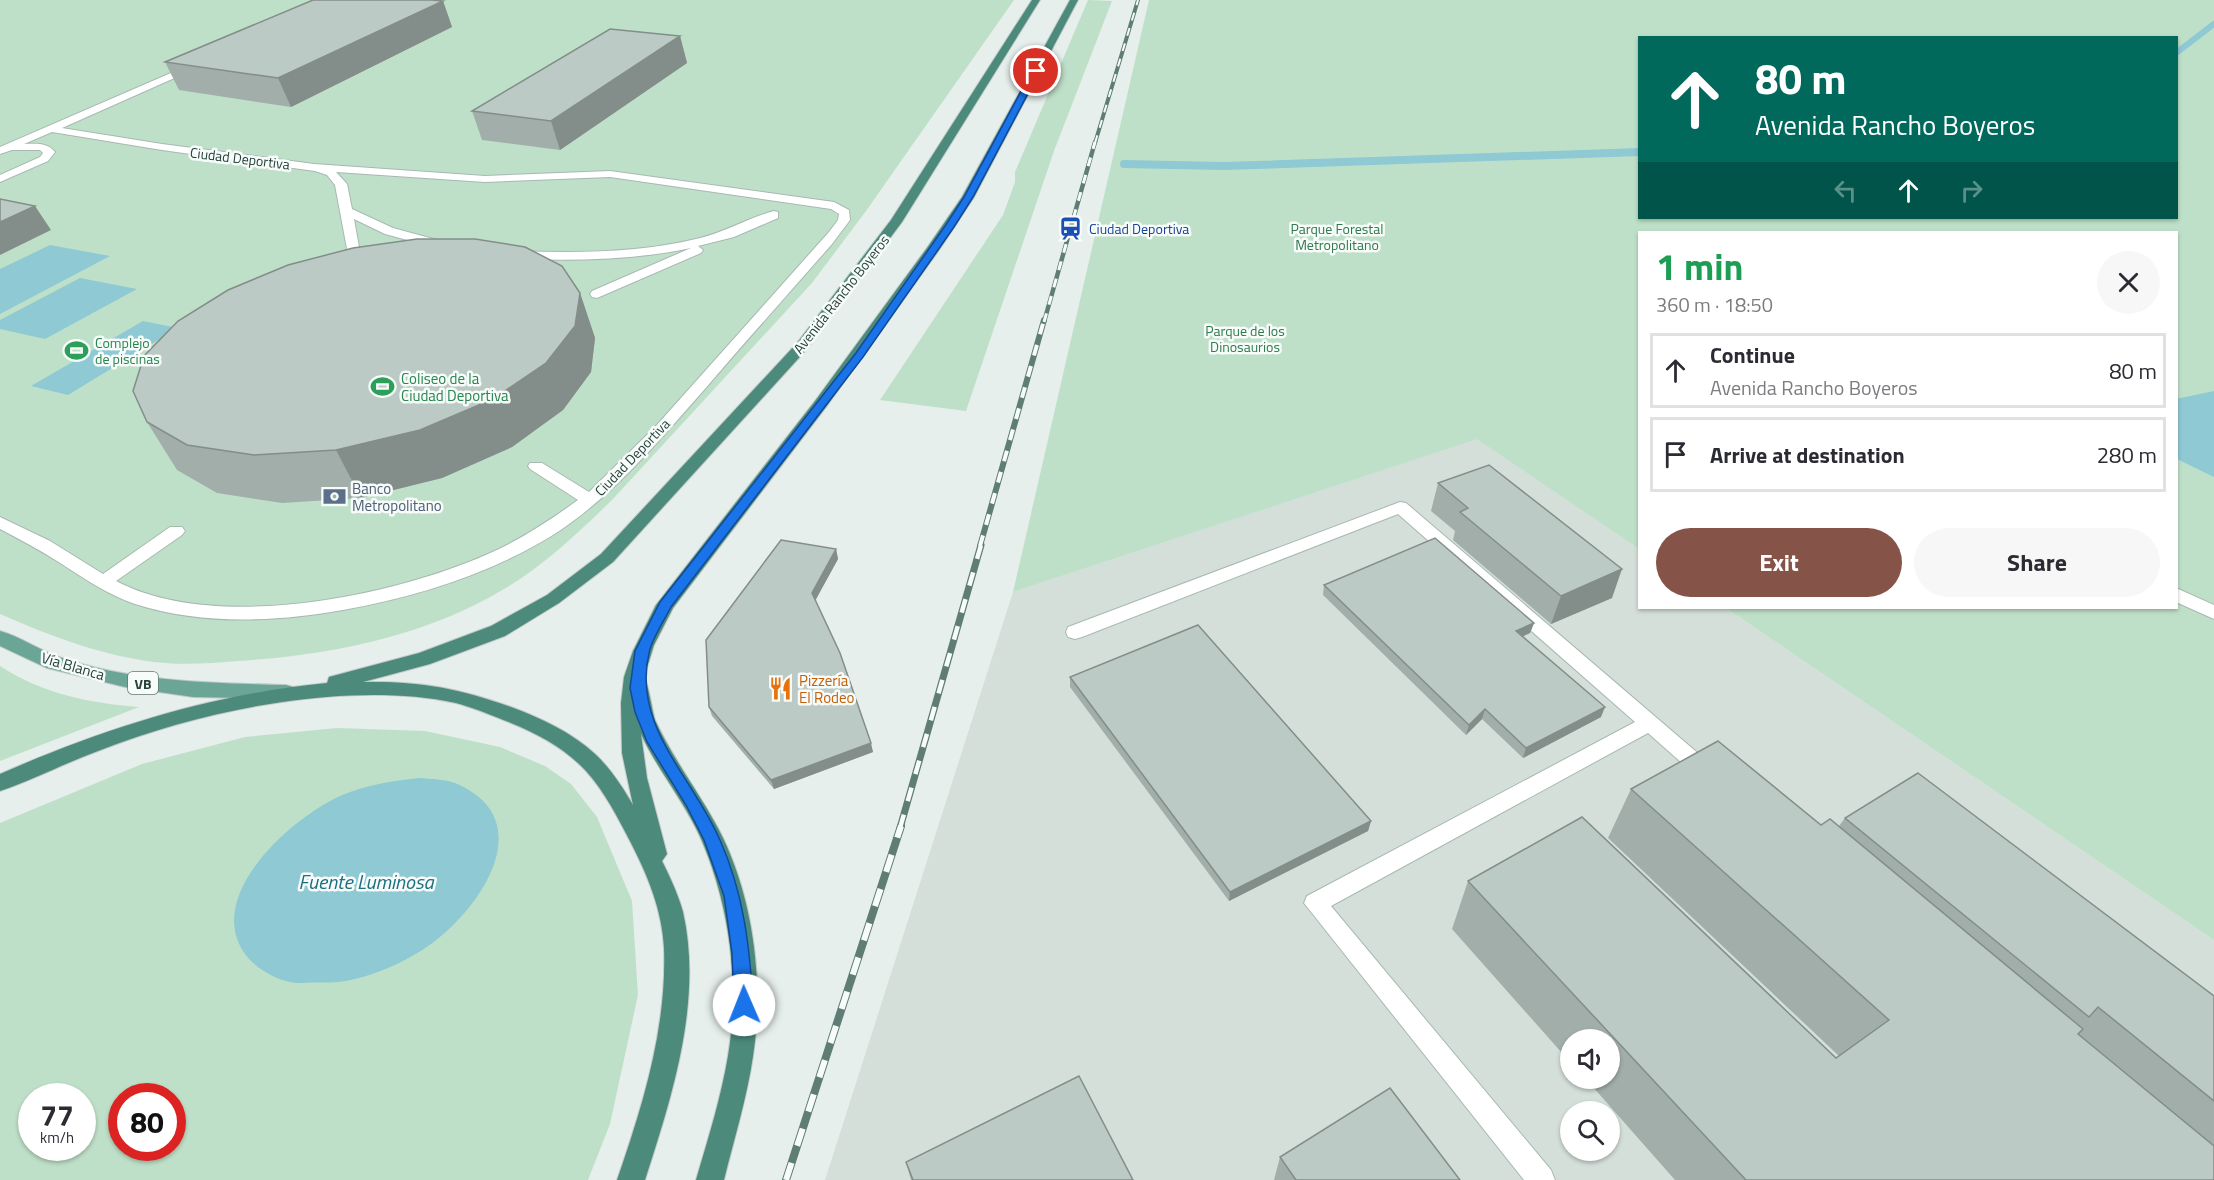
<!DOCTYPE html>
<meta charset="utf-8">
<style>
:root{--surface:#fff;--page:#f7f7f7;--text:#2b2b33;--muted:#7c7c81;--line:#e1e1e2;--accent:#855347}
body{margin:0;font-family:"Titillium Web",sans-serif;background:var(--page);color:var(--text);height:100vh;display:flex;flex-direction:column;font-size:22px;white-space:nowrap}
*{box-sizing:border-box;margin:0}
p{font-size:20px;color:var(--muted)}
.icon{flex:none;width:33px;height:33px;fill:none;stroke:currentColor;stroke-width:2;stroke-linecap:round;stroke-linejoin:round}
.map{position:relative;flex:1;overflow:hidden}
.side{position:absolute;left:1638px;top:231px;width:540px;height:378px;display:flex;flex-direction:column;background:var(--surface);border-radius:0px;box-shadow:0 2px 4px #0004}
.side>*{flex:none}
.guide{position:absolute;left:1638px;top:36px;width:540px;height:183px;border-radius:0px;box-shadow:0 2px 4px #0004;background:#00695c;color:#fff;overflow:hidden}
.buttons{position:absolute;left:1560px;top:1029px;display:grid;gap:12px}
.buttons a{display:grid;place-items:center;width:60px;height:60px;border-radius:50%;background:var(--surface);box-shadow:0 2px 4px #0004;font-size:30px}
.speed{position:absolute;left:18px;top:1083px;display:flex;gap:12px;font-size:30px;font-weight:700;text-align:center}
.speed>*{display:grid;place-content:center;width:78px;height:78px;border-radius:50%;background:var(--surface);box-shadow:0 2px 4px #0004;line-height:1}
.speed small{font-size:15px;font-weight:400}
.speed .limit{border:9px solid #d22;background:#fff;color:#111}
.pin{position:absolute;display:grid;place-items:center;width:51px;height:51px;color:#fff;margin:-26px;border:3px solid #fff;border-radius:50%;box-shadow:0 2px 6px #0007}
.me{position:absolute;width:66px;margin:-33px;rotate:359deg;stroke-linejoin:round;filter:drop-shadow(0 0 4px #0008)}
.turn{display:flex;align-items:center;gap:21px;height:126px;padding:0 18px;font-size:27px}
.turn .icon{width:78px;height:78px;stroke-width:2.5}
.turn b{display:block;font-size:42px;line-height:51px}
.lanes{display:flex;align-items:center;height:57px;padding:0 18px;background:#0003;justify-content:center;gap:30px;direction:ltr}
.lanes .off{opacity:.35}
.round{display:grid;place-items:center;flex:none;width:63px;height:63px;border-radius:32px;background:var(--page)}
.headline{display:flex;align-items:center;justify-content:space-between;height:102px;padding:0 18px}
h1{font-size:36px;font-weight:700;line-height:45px;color:#1e9e55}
.action{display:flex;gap:12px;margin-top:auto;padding:12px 18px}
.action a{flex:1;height:69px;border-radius:36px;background:var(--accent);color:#fff;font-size:24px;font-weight:700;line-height:69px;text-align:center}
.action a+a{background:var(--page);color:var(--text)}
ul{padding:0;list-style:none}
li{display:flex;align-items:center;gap:18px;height:75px;margin:0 12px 9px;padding:0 6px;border:3px solid var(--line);border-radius:0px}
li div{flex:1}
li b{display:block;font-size:22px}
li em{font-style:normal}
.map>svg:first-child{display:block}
</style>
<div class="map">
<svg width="2214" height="1180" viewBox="0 0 2214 1180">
<rect width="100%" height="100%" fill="#e6efeb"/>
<path fill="#d4dfda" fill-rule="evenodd" d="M 1477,438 L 1639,549 L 1640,608 L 1726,608 L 2214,940 L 2214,1180 L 825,1180 L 1013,592 ZM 1570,1040 L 1610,1040 L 1610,1078 L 1570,1078 ZM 1570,1112 L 1610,1112 L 1610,1150 L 1570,1150 Z"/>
<g fill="#bfe0c8" fill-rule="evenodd">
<path d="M 0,0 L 1014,0 L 866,211 L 812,283 L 613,499 C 580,531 544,566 504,589 C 424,637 330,655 238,661 C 214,663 189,665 165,663 C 107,658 53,637 0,614 Z"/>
<path d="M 1088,0 L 1112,1 L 1054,151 L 966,411 L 880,400 L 1003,215 L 1015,182 L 1015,172 Z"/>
<path d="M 1149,0 L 2214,0 L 2214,940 L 1726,608 L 2176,608 L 2176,232 L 1640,232 L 1639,549 L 1477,439 L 1013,592 ZM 1640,38 L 2176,38 L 2176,218 L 1640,218 Z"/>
<path d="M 0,666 C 43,694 89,703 139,707 L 0,761 Z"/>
<path d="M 337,728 L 425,731 L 500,747 L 545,766 L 571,784 L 597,817 L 632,901 L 638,995 L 610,1124 L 588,1180 L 0,1180 L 0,823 L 142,764 L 245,737 ZM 32,1096 L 82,1096 L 82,1148 L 32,1148 ZM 122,1096 L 172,1096 L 172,1148 L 122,1148 Z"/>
</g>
<g fill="#8ec9d4">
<path d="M 50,245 L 110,256 L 0,314 L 0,269 Z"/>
<path d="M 80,278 L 137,289 L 45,339 L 0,329 L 0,320 Z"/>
<path d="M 143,321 L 178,328 L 68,395 L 31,386 Z"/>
<path d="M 2214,391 L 2214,477 L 2177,459 L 2176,399 Z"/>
<path d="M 419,778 C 431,779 445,779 455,783 C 541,819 482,907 431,944 C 406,962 370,978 339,982 C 327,983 314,982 302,983 C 284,984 263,973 250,960 C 197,902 289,819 340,796 C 365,785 392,781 419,778 Z"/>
</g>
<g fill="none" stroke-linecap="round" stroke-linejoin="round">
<path stroke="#8ec9d4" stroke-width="6" d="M 2176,53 L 2214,24"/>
<path stroke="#8ec9d4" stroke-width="8" d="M 1124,164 L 1224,166 L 1640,152"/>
<defs>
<g id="service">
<path d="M 194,63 L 197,64 L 197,68 L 62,128 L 162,144 L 314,164 L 485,176 L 610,171 L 834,202 L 849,210 L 850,220 L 832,244 C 789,293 746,341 704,390 C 658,442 612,497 553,535 C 490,574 415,597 343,610 C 276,622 200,625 135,604 C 106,594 82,577 57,561 C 38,549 19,539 0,529 L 0,517 L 50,541 L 103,574 L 170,527 L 182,527 L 185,531 L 182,535 L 116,581 C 214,633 391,597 488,554 C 520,540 549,521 578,500 L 530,469 L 528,466 L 530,463 L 542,463 L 589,492 L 656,426 L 829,232 L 838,220 L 839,214 L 831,209 L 610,177 L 485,182 L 336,172 L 347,184 L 352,209 L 393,228 L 441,241 L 443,244 L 437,248 L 385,234 L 354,219 L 363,270 L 357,274 L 351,270 L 335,185 L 327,175 L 315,171 L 162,150 L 52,132 L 24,144 C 37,144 46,142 55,152 L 48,161 L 0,182 L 0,175 L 40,157 L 43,153 L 40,150 L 12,150 L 0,154 L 0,147 Z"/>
<path d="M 774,211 L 778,212 L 778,218 L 734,237 L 698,246 L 703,250 L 701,253 L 597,298 L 592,297 L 590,294 L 592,291 L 691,248 C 634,260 576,261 518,259 L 512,255 L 518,251 C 578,253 638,253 696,239 C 724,233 747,218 774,211 Z"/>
<path d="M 1400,502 L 1406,503 L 1714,767 L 1717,773 L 1714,779 L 1707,781 L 1700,779 L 1648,733 L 1331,906 L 1551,1170 L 1555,1180 L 1524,1180 L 1304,903 L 1307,896 L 1635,722 L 1398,514 L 1082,637 L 1075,639 L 1068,637 L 1066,632 L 1068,627 Z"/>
<path d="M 2176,588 L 2214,605 L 2214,619 L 2176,602 Z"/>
</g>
<path id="primary" d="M 0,631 C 21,637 39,650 59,657 C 131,682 211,683 286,685 L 293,687 L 296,692 L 293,697 L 286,699 L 193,697 L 125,687 L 47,668 L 0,646 Z"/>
<path id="trunk" d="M 1032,0 L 1040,0 L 902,222 L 807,349 L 613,562 L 559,603 L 505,636 L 430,664 L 363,682 C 420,681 458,688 511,707 C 541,718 571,732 595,754 C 610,768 622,786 633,805 L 622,753 L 621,703 L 624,677 L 633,651 L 656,605 L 815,401 L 927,248 L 962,197 L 1070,0 L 1078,0 L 974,197 L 939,250 L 826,407 L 673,608 L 654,645 L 644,677 C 648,682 652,710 655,720 C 674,762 703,797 723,838 C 754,903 764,986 753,1056 C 747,1098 734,1139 724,1180 L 696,1180 C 708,1139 721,1098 728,1056 C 740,985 730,907 702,841 C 686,803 658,771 641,734 L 647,778 L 667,854 L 662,861 C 670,877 678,894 683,912 C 703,1001 672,1096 645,1180 L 617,1180 C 643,1105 667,1028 664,948 C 662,910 648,876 631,843 C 618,818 605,792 586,771 C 566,749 538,734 511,723 C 493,716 475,708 456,703 C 401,691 337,694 282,702 C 219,711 157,728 98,751 C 65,763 33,780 0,791 L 0,774 C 105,728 212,694 327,683 L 329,677 L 419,653 L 491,626 L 547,595 L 601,554 L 797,343 L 891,220 Z"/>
</defs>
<use href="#service" stroke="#a8b8b2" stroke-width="2"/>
<use href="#primary" stroke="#c2cac8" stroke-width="2"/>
<use href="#trunk" stroke="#c2cac8" stroke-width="2"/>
<use href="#service" fill="#fff" fill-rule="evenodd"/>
<use href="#primary" fill="#6aa596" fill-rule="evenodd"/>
<use href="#trunk" fill="#4c8a7c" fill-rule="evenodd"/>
<defs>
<path id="rail-far4" d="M 1095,143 L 1138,0"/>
<path id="rail-far3" d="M 1044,322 L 1095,142"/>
<path id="rail-far2" d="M 980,546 L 1044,320"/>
<path id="rail-far1" d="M 900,828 L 981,545"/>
<path id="rail" d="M 786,1180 L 901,826"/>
</defs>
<use href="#rail-far4" stroke="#5f7d75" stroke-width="4"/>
<use href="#rail-far3" stroke="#5f7d75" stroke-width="4.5"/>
<use href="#rail-far2" stroke="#5f7d75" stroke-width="6"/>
<use href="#rail-far1" stroke="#5f7d75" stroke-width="7"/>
<use href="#rail" stroke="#5f7d75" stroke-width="8"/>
<use href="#rail-far4" stroke="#f7fbf9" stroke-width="2" stroke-dasharray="8" stroke-linecap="butt"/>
<use href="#rail-far3" stroke="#f7fbf9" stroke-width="3" stroke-dasharray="9" stroke-linecap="butt"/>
<use href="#rail-far2" stroke="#f7fbf9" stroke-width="4" stroke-dasharray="11" stroke-linecap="butt"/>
<use href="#rail-far1" stroke="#f7fbf9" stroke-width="4.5" stroke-dasharray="14" stroke-linecap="butt"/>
<use href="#rail" stroke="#f7fbf9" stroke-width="6" stroke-dasharray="18" stroke-linecap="butt"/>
</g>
<g fill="#a1aea9">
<path d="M 443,1 L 452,27 L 291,107 L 179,90 L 165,62 Z"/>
<path d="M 680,36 L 687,63 L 560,150 L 482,140 L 472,111 Z"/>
<path d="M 580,293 L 595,338 L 591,372 L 563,410 L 512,447 L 442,478 L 361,498 L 282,503 L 217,493 L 177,470 L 147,422 Z"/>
<path d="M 1438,483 L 1612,598 L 1551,624 L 1453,540 L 1455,531 L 1431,511 Z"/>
<path d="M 836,549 L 838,559 L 815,600 L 873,752 L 774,789 L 712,716 L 709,707 Z"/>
<path d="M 1324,585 L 1534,623 L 1530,633 L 1523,636 L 1601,717 L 1523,758 L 1482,719 L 1466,735 L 1323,595 Z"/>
<path d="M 1070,677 L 1371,821 L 1368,831 L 1229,901 L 1070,687 Z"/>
<path d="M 1631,789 L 1821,825 L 1839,826 L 1845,818 L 2214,996 L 2214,1180 L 1675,1180 L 1585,1078 L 1610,1078 L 1610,1040 L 1570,1040 L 1570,1062 L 1452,929 L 1468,881 L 1836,1058 L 1839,1056 L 1608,838 Z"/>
<path d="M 1280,1157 L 1460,1180 L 1274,1180 Z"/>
<path d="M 906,1162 L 1133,1180 L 911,1180 Z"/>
</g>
<g fill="#838d89">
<path d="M 443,1 L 452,27 L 291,107 L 278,78 Z"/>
<path d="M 680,36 L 687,63 L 560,150 L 551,121 Z"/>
<path d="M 35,206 L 51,230 L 0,255 L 0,222 Z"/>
<path d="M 580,293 L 595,338 L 591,372 L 563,410 L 512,447 L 442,478 L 361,498 L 336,450 Z"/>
<path d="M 836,549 L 838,559 L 814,603 L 812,593 Z"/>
<path d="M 1622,569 L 1612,598 L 1551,624 L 1561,596 Z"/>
<path d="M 1534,623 L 1530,633 L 1513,641 L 1516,631 Z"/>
<path d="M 1605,707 L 1601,717 L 1523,758 L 1526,748 Z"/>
<path d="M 1485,709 L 1482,719 L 1466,735 L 1469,725 Z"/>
<path d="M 871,743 L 873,752 L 774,789 L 771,780 Z"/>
<path d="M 1371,821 L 1368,831 L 1229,901 L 1230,892 Z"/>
</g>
<g fill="#bbcac4" stroke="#838d89" stroke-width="1.5">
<path d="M 313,0 L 432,0 L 443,1 L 278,78 L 165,62 Z"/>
<path d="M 610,29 L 680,36 L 551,121 L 472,111 Z"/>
<path d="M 0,199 L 35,206 L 0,222 Z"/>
<path d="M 417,239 L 475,239 L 525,247 L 562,266 L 580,293 L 575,326 L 546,363 L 493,399 L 420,430 L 336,450 L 254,455 L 187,445 L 147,422 L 133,391 L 144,356 L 178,321 L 228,290 L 288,265 L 353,248 Z"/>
<path d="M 1489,465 L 1622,569 L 1561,596 L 1460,512 L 1468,508 L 1438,483 Z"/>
<path d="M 1435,538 L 1534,623 L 1516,631 L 1605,707 L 1526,748 L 1485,709 L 1469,725 L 1324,585 Z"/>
<path d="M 781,540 L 836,549 L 812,593 L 840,653 L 871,743 L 771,780 L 709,707 L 706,640 Z"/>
<path d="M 1198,625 L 1371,821 L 1230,892 L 1070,677 Z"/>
<path d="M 1718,741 L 1821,825 L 1830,819 L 2083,1029 L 2078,1034 L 2214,1146 L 2214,1180 L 1746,1180 L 1468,881 L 1582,817 L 1836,1058 L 1889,1020 L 1631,789 Z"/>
<path d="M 1918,773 L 2214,996 L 2214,1101 L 2098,1007 L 2089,1017 L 1845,818 Z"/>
<path d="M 1079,1076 L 1133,1180 L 913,1180 L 906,1162 Z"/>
<path d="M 1390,1088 L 1460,1180 L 1296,1180 L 1280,1157 Z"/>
</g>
<path fill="#1a73e8" stroke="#114b97" stroke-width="1.5" d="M 1036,69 L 1040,71 L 973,197 L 954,227 L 863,357 L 671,607 C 664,621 652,638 649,653 C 632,727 693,777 720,840 C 744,894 750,948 753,1005 L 750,1012 L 744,1014 L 737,1012 L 734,1005 L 732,953 L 724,896 L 704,840 L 686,805 L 647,742 L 635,712 L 630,688 L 635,651 L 660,602 L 856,353 L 945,226 L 964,197 L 1032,71 Z"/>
<defs>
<symbol id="station-bare" viewBox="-9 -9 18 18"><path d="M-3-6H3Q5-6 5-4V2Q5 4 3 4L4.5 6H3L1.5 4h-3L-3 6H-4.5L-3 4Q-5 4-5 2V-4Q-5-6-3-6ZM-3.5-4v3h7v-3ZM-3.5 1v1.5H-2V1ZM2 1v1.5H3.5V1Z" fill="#1a4fb4" stroke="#f7fbf9" stroke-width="2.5" paint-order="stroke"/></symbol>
<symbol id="stadium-bare" viewBox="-9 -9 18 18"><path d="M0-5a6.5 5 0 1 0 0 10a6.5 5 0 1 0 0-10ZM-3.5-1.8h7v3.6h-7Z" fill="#2e9e5b" stroke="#f7fbf9" stroke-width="2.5" paint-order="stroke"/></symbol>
<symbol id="bank-bare" viewBox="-9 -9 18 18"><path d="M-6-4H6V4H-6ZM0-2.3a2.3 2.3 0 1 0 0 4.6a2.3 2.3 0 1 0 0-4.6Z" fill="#5c6f8a" stroke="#f7fbf9" stroke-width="2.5" paint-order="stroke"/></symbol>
<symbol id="restaurant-bare" viewBox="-9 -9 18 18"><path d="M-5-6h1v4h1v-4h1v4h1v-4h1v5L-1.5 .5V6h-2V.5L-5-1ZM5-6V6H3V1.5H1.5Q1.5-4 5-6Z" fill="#e8710a" stroke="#f7fbf9" stroke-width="2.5" paint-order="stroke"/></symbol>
</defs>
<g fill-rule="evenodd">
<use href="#station-bare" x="1054" y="212" width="33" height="33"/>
<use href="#stadium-bare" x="60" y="334" width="33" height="33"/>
<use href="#stadium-bare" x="366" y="370" width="33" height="33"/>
<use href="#bank-bare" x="318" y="480" width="33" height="33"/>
<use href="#restaurant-bare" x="764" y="672" width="33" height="33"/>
</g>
<g text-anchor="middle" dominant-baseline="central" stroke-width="5" stroke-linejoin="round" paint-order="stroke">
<g font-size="14" fill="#24423a" stroke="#f7fbf9">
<text transform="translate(240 158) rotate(7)">Ciudad Deportiva</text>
<text transform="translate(841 294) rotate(-52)">Avenida Rancho Boyeros</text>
<text transform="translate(632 457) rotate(-46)">Ciudad Deportiva</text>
</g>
<g font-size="14" fill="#164399" stroke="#f7fbf9" text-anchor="start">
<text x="1089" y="228">Ciudad Deportiva</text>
</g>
<g font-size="14" fill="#2d7a4b" stroke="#f7fbf9">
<text x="1337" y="228">Parque Forestal<tspan x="1337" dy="16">Metropolitano</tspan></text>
<text x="1245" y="330">Parque de los<tspan x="1245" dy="16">Dinosaurios</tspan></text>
</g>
<g font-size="14" fill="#27864d" stroke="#f7fbf9" text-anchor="start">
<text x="95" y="342">Complejo<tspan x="95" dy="16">de piscinas</tspan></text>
</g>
<rect fill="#f7fbf9" stroke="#637a73" stroke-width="1.5" x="128" y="672" width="30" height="22" rx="4.5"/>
<g font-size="14" font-weight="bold" fill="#24423a">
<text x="143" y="683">VB</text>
</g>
<g font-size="15" fill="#27864d" stroke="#f7fbf9" text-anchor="start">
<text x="401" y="378">Coliseo de la<tspan x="401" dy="17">Ciudad Deportiva</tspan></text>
</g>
<g font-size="15" fill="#4e5e75" stroke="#f7fbf9" text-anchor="start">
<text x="352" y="488">Banco<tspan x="352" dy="17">Metropolitano</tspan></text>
</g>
<g font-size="15" fill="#24423a" stroke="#f7fbf9">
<text transform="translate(73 666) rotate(16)">Vía Blanca</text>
</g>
<g font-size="15" fill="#c56008" stroke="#f7fbf9" text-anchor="start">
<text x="799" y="680">Pizzería<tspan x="799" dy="17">El Rodeo</tspan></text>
</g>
<g font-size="20" font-style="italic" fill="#1c6f80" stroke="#f7fbf9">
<text x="366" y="881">Fuente Luminosa</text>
</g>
</g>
</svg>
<div class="buttons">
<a><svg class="icon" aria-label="sound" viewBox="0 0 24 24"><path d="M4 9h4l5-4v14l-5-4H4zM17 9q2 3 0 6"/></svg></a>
<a><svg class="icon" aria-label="search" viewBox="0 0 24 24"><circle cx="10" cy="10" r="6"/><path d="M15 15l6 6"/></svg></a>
</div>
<div class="speed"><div>77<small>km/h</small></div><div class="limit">80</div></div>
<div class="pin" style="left:1036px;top:71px;background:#d93025"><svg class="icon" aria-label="arrive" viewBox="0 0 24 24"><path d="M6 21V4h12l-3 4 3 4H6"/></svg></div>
<svg class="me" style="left:744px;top:1005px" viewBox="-20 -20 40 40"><circle r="19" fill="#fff"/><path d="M0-13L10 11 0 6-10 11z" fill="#1a73e8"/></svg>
<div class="guide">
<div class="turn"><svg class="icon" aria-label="ahead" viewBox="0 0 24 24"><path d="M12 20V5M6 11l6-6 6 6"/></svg><div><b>80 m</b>Avenida Rancho Boyeros</div></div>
<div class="lanes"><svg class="icon off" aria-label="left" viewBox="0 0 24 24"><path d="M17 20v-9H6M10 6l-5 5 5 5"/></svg><svg class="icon" aria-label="ahead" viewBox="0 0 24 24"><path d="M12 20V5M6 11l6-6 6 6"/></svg><svg class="icon off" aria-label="right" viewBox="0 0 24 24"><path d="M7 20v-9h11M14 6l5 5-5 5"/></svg></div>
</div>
<section class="side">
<div class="headline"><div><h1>1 min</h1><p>360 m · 18:50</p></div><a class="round"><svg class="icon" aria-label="close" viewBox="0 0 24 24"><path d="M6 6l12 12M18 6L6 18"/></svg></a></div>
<ul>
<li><svg class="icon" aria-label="ahead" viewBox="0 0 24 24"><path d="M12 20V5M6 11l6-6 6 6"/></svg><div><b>Continue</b><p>Avenida Rancho Boyeros</p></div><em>80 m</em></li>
<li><svg class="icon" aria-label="arrive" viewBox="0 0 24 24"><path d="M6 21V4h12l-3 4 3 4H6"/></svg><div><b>Arrive at destination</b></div><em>280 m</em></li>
</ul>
<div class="action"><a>Exit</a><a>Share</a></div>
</section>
</div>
